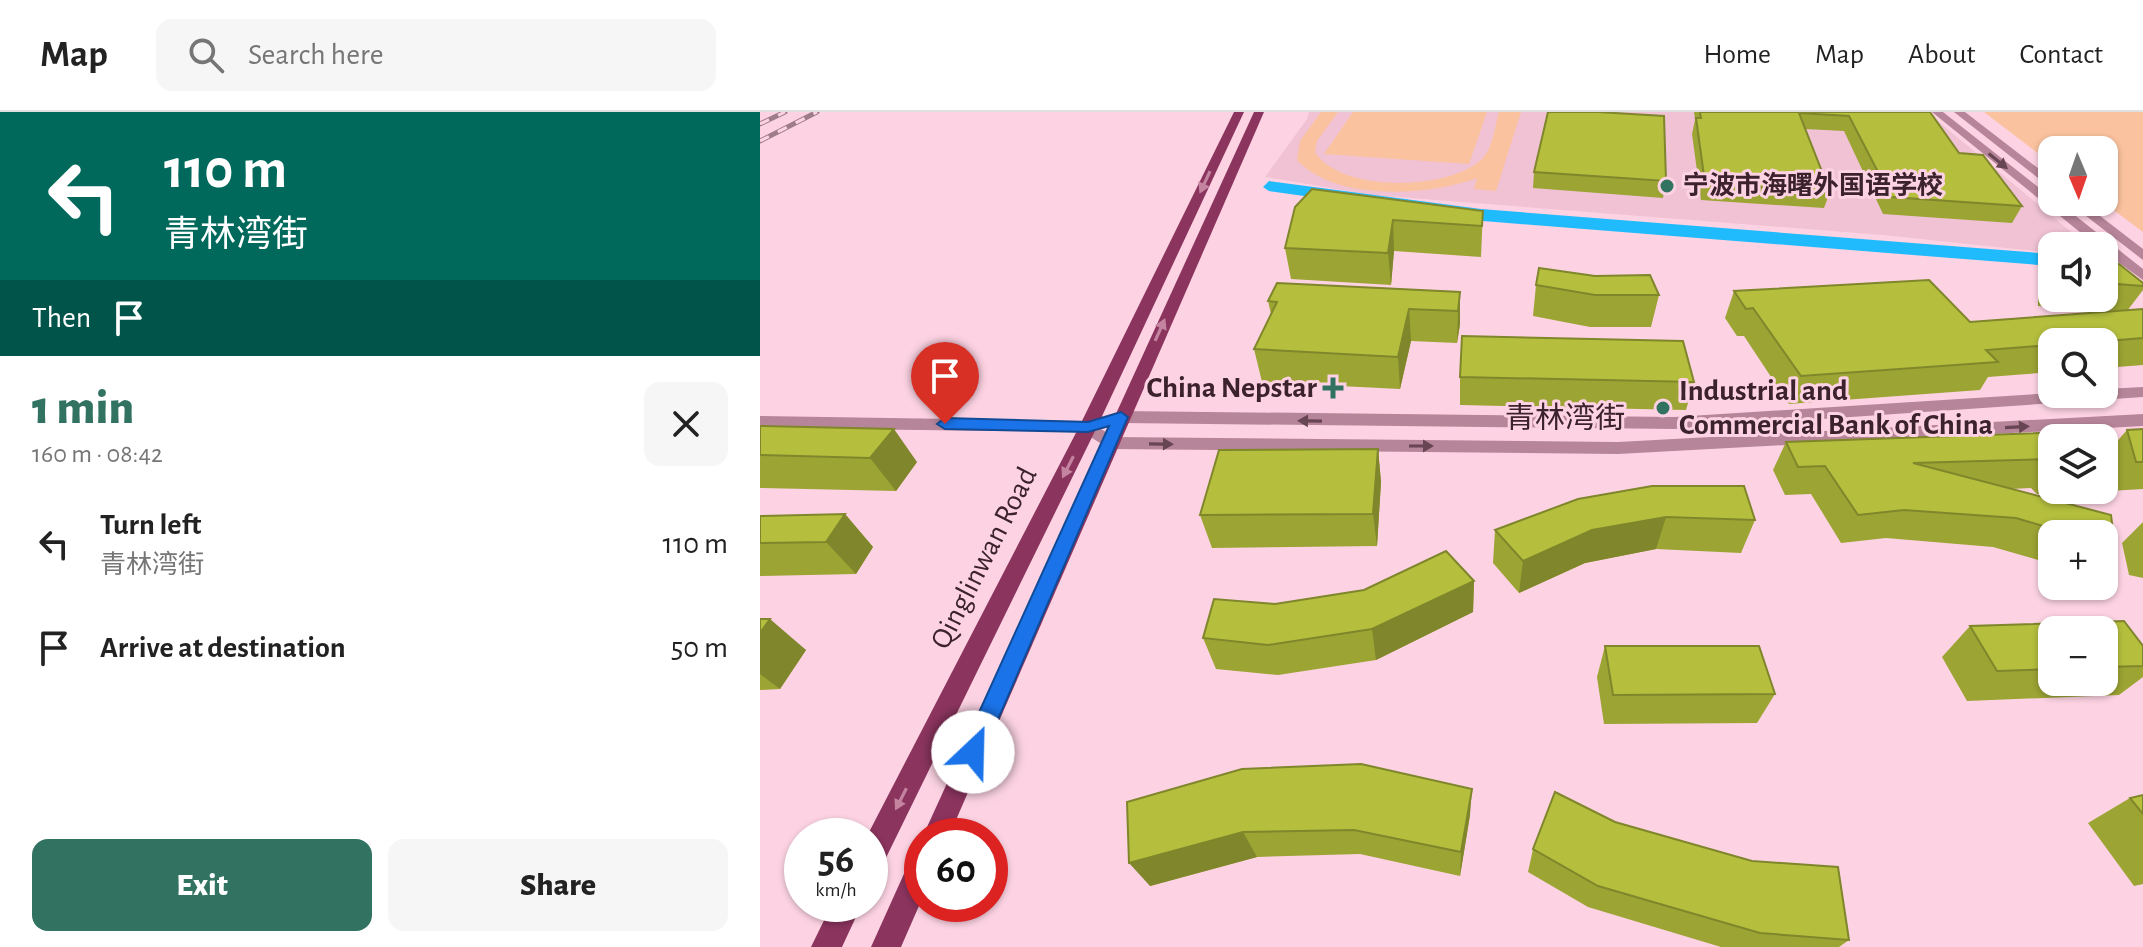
<!DOCTYPE html>
<meta charset="utf-8">
<style>
:root{--surface:#fff;--page:#f6f6f6;--text:#222;--muted:#767676;--line:#e0e0e0;--accent:#317261}
body{margin:0;font-family:"Alegreya Sans","Noto Sans SC",sans-serif;background:var(--page);color:var(--text);height:100vh;display:flex;flex-direction:column;font-size:30px;white-space:nowrap}
*{box-sizing:border-box;margin:0}
p{font-size:26px;color:var(--muted)}
.icon{flex:none;width:44px;height:44px;fill:none;stroke:currentColor;stroke-width:2;stroke-linecap:round;stroke-linejoin:round}
.map{position:relative;flex:1;overflow:hidden}
.sheet{display:flex;flex-direction:column;background:var(--surface);width:760px}
.sheet>*{flex:none}
.guide{background:#00695c;color:#fff;overflow:hidden}
.needle{width:52px;rotate:178deg}
.buttons{position:absolute;left:1278px;top:24px;display:grid;gap:16px}
.buttons a{display:grid;place-items:center;width:80px;height:80px;border-radius:16px;background:var(--surface);box-shadow:0 2px 6px #0004;font-size:40px}
.speed{position:absolute;left:24px;top:706px;display:flex;gap:16px;font-size:40px;font-weight:700;text-align:center}
.speed>*{display:grid;place-content:center;width:104px;height:104px;border-radius:50%;background:var(--surface);box-shadow:0 2px 6px #0004;line-height:1}
.speed small{font-size:20px;font-weight:400}
.speed .limit{border:12px solid #d22;background:#fff;color:#111}
.pin{position:absolute;display:grid;place-items:center;width:68px;height:68px;color:#fff;margin:-82px -34px;border-radius:50% 50% 50% 0;rotate:-45deg;box-shadow:0 0 8px #0007}
.pin .icon{rotate:45deg}
.me{position:absolute;width:88px;margin:-44px;rotate:24deg;stroke-linejoin:round;filter:drop-shadow(0 0 6px #0008)}
.turn{display:flex;align-items:center;gap:28px;height:168px;padding:0 32px;font-size:36px}
.turn .icon{width:104px;height:104px;stroke-width:2.5}
.turn b{display:block;font-size:56px;line-height:68px}
.then{display:flex;align-items:center;height:76px;padding:0 32px;background:#0003;gap:16px;font-size:30px}
.round{display:grid;place-items:center;flex:none;width:84px;height:84px;border-radius:16px;background:var(--page)}
.head{display:flex;align-items:center;justify-content:space-between;height:136px;padding:0 32px}
h1{font-size:48px;font-weight:800;line-height:60px;color:var(--accent)}
.primary-button{display:flex;gap:16px;margin-top:auto;padding:16px 32px}
.primary-button a{flex:1;height:92px;border-radius:16px;background:var(--accent);color:#fff;font-size:32px;font-weight:800;line-height:92px;text-align:center}
.primary-button a+a{background:var(--page);color:var(--text)}
ul{padding:0;list-style:none}
li{display:flex;align-items:center;gap:24px;height:104px;padding:0 32px}
li div{flex:1}
li b{display:block;font-size:30px}
li em{font-style:normal}
header{display:flex;align-items:center;gap:48px;box-sizing:border-box;height:112px;padding:0 40px;background:var(--surface);border-bottom:2px solid var(--line)}
header strong{font-size:38px}
nav{display:flex;gap:44px;margin-inline-start:auto;font-size:28px}
.search{width:560px;height:72px;background:var(--page);display:flex;align-items:center;gap:20px;box-sizing:border-box;padding:0 28px;border-radius:16px;color:var(--muted);font-size:30px}
main{display:flex;flex:1;min-height:0}
.map>svg:first-child{display:block}
</style>
<header>
<strong>Map</strong>
<div class="search"><svg class="icon" aria-label="search" viewBox="0 0 24 24"><circle cx="10" cy="10" r="6"/><path d="M15 15l6 6"/></svg>Search here</div>
<nav><a>Home</a><a>Map</a><a>About</a><a>Contact</a></nav>
</header>
<main>
<section class="sheet">
<div class="guide">
<div class="turn"><svg class="icon" aria-label="left" viewBox="0 0 24 24"><path d="M17 20v-9H6M10 6l-5 5 5 5"/></svg><div><b>110 m</b>青林湾街</div></div>
<div class="then">Then<svg class="icon" aria-label="arrive" viewBox="0 0 24 24"><path d="M6 21V4h12l-3 4 3 4H6"/></svg></div>
</div>
<div class="head"><div><h1>1 min</h1><p>160 m · 08:42</p></div><a class="round"><svg class="icon" aria-label="close" viewBox="0 0 24 24"><path d="M6 6l12 12M18 6L6 18"/></svg></a></div>
<ul>
<li><svg class="icon" aria-label="left" viewBox="0 0 24 24"><path d="M17 20v-9H6M10 6l-5 5 5 5"/></svg><div><b>Turn left</b><p>青林湾街</p></div><em>110 m</em></li>
<li><svg class="icon" aria-label="arrive" viewBox="0 0 24 24"><path d="M6 21V4h12l-3 4 3 4H6"/></svg><div><b>Arrive at destination</b></div><em>50 m</em></li>
</ul>
<div class="primary-button"><a>Exit</a><a>Share</a></div>
</section>
<div class="map">
<svg width="1383" height="835" viewBox="0 0 1383 835">
<rect width="100%" height="100%" fill="#fdd3e3"/>
<path fill="#f0c2d4" d="M 549,0 L 1167,0 L 1328,134 L 1292,134 L 1292,141 L 1123,123 L 612,83 L 505,65 L 547,7 Z"/>
<g fill="#fac29e">
<path d="M 561,0 L 578,0 L 557,29 L 555,40 C 580,81 689,79 722,47 C 733,36 735,14 739,0 L 761,0 L 736,79 L 714,77 L 717,66 C 668,84 576,90 537,48 L 540,29 Z"/>
<path d="M 593,0 L 727,0 L 709,52 L 564,42 Z"/>
<path d="M 1224,0 L 1383,0 L 1383,120 L 1343,90 L 1344,38 L 1292,38 L 1292,52 Z"/>
</g>
<path fill="#20bbfc" d="M 509,69 L 721,97 L 1292,142 L 1292,154 L 723,109 L 509,79 L 503,75 Z"/>
<g fill="none" stroke-linecap="round" stroke-linejoin="round">
<g fill="#b78599" fill-rule="evenodd">
<path d="M 1172,0 L 1183,0 L 1292,86 L 1292,90 L 1298,90 L 1383,157 L 1383,168 L 1344,140 L 1344,134 L 1337,134 Z"/>
<path d="M 1194,0 L 1205,0 L 1292,67 L 1292,77 Z"/>
<path d="M 1308,90 L 1322,90 L 1383,137 L 1383,148 Z"/>
<path d="M 1383,275 L 1383,285 L 914,317 L 362,311 L 341,317 L 354,325 L 858,330 L 1383,302 L 1383,314 L 858,342 L 350,337 L 332,326 L 330,320 L 0,316 L 0,304 L 327,309 L 361,299 L 914,305 L 1292,281 L 1344,282 L 1344,277 Z"/>
</g>
<g fill="#8b345e" fill-rule="evenodd">
<path d="M 474,0 L 484,0 L 337,315 L 120,758 L 110,762 L 110,724 L 107,724 L 319,315 Z"/>
<path d="M 494,0 L 504,0 L 189,724 L 162,726 Z"/>
<path d="M 162,740 L 162,787 L 141,835 L 111,835 L 152,744 Z"/>
<path d="M 72,792 L 102,792 L 82,835 L 51,835 Z"/>
</g>
<defs>
<g id="rail">
<path d="M 0,12 L 25,0"/>
<path d="M 0,29 L 57,0"/>
</g>
</defs>
<use href="#rail" stroke="#9e7c8a" stroke-width="5"/>
<use href="#rail" stroke="#fdd3e3" stroke-width="3" stroke-dasharray="10" stroke-linecap="butt"/>
</g>
<g fill="#9ca434" fill-rule="evenodd">
<path d="M 934,0 L 1170,0 L 1199,41 L 1262,94 L 1252,111 L 1123,102 L 1084,19 L 1045,17 L 1070,80 L 1064,96 L 941,88 L 932,22 L 935,8 Z"/>
<path d="M 774,60 L 906,69 L 903,86 L 773,76 Z"/>
<path d="M 535,95 L 723,99 L 721,145 L 634,139 L 631,173 L 531,167 L 525,136 Z"/>
<path d="M 1344,153 L 1383,171 L 1383,178 L 1367,199 L 1383,197 L 1383,253 L 1344,256 L 1344,230 L 1292,230 L 1292,260 L 1228,265 L 1220,278 L 1029,292 L 984,224 L 977,224 L 965,206 L 974,179 L 1210,210 L 1357,199 L 1278,194 L 1278,180 L 1292,159 L 1292,186 L 1344,186 Z"/>
<path d="M 776,173 L 899,183 L 891,215 L 830,215 L 773,204 Z"/>
<path d="M 700,180 L 700,212 L 697,231 L 651,229 L 640,277 L 502,270 L 494,237 L 511,202 L 508,189 Z"/>
<path d="M 700,265 L 934,270 L 926,298 L 700,293 Z"/>
<path d="M 0,314 L 157,350 L 136,379 L 0,376 Z"/>
<path d="M 1383,317 L 1383,377 L 1349,379 L 1344,356 L 1344,344 L 1367,318 Z"/>
<path d="M 1338,319 L 1339,326 L 1292,326 L 1292,378 L 1320,378 L 1318,380 L 1277,382 L 1271,376 L 1250,377 L 1351,403 L 1355,435 L 1344,447 L 1344,422 L 1292,422 L 1292,452 L 1233,435 L 1126,426 L 1081,431 L 1051,382 L 1025,383 L 1013,358 L 1026,330 Z"/>
<path d="M 618,337 L 621,370 L 617,434 L 452,436 L 440,403 Z"/>
<path d="M 818,387 L 995,408 L 981,441 L 896,437 L 825,451 L 759,481 L 733,451 L 735,418 Z"/>
<path d="M 85,402 L 113,435 L 96,462 L 0,464 L 0,404 Z"/>
<path d="M 1383,410 L 1383,466 L 1369,463 L 1362,431 Z"/>
<path d="M 714,469 L 713,500 L 616,548 L 518,563 L 456,557 L 443,526 L 515,492 Z"/>
<path d="M 0,507 L 46,538 L 20,577 L 0,578 Z"/>
<path d="M 1364,509 L 1383,534 L 1383,565 L 1359,583 L 1207,589 L 1182,545 L 1210,514 ZM 1292,518 L 1344,518 L 1344,570 L 1292,570 Z"/>
<path d="M 845,534 L 1015,582 L 997,611 L 844,612 L 837,565 Z"/>
<path d="M 1383,683 L 1383,772 L 1374,774 L 1328,711 L 1370,686 Z"/>
<path d="M 367,690 L 710,703 L 700,764 L 600,742 L 497,745 L 390,774 Z"/>
<path d="M 855,710 L 1089,828 L 1079,835 L 961,835 L 828,795 L 768,760 L 773,737 Z"/>
</g>
<g fill="#7f862b">
<path d="M 633,108 L 634,139 L 631,173 L 628,141 Z"/>
<path d="M 700,180 L 700,212 L 697,231 L 698,199 Z"/>
<path d="M 649,197 L 651,229 L 640,277 L 638,245 Z"/>
<path d="M 134,317 L 157,350 L 136,379 L 110,346 Z"/>
<path d="M 618,337 L 621,370 L 617,434 L 613,402 Z"/>
<path d="M 85,402 L 113,435 L 96,462 L 66,430 Z"/>
<path d="M 906,405 L 896,437 L 825,451 L 759,481 L 763,449 L 832,418 Z"/>
<path d="M 714,469 L 713,500 L 616,548 L 612,517 Z"/>
<path d="M 10,507 L 46,538 L 20,577 L 0,562 L 0,521 Z"/>
<path d="M 712,677 L 710,703 L 700,764 L 701,740 Z"/>
<path d="M 483,720 L 497,745 L 390,774 L 369,751 Z"/>
</g>
<g fill="#b5bf3d" stroke="#7f862b" stroke-width="2">
<path d="M 788,0 L 838,0 L 904,4 L 906,69 L 774,60 Z"/>
<path d="M 940,0 L 1170,0 L 1199,41 L 1223,43 L 1262,94 L 1131,85 L 1089,4 L 1039,1 L 1070,80 L 945,71 L 936,6 L 941,6 Z"/>
<path d="M 552,77 L 723,99 L 722,114 L 633,108 L 628,141 L 525,136 L 535,95 Z"/>
<path d="M 1359,152 L 1383,171 L 1383,174 L 1344,171 L 1344,153 Z"/>
<path d="M 779,156 L 835,164 L 890,163 L 899,183 L 835,183 L 776,173 Z"/>
<path d="M 1169,168 L 1210,210 L 1383,197 L 1383,226 L 1335,230 L 1292,230 L 1292,233 L 1226,238 L 1238,250 L 1041,264 L 993,196 L 986,197 L 974,179 Z"/>
<path d="M 517,171 L 700,180 L 698,199 L 649,197 L 638,245 L 494,237 L 517,190 L 508,189 Z"/>
<path d="M 702,224 L 923,229 L 934,270 L 700,265 Z"/>
<path d="M 0,314 L 134,317 L 110,346 L 0,343 Z"/>
<path d="M 1383,317 L 1383,350 L 1376,350 L 1367,318 Z"/>
<path d="M 1338,319 L 1339,326 L 1292,326 L 1292,347 L 1153,351 L 1351,403 L 1355,435 L 1344,432 L 1344,422 L 1310,422 L 1256,406 L 1144,398 L 1098,403 L 1065,354 L 1038,355 L 1026,330 Z"/>
<path d="M 618,337 L 613,402 L 440,403 L 459,338 Z"/>
<path d="M 892,374 L 984,374 L 995,408 L 906,405 L 832,418 L 763,449 L 735,418 L 818,387 Z"/>
<path d="M 85,402 L 66,430 L 0,431 L 0,404 Z"/>
<path d="M 686,439 L 714,469 L 612,517 L 508,533 L 443,526 L 454,487 L 515,492 L 604,478 Z"/>
<path d="M 0,507 L 10,507 L 0,521 Z"/>
<path d="M 1364,509 L 1383,534 L 1383,554 L 1344,555 L 1344,518 L 1292,518 L 1292,557 L 1237,559 L 1210,514 Z"/>
<path d="M 845,534 L 999,534 L 1015,582 L 853,583 Z"/>
<path d="M 601,652 L 712,677 L 701,740 L 594,718 L 483,720 L 369,751 L 367,690 L 482,657 Z"/>
<path d="M 795,680 L 855,710 L 992,749 L 1078,755 L 1089,828 L 1000,821 L 838,774 L 773,737 Z"/>
<path d="M 1383,683 L 1383,702 L 1370,686 Z"/>
</g>
<defs><path id="oneway-solid" d="M-6-.8H1V-3.2L6.5 0L1 3.2V.8H-6Z" transform="scale(2)"/></defs>
<g fill="#674553">
<use href="#oneway-solid" transform="translate(1238 49) rotate(39)"/>
<use href="#oneway-solid" transform="translate(550 309) rotate(-179)"/>
<use href="#oneway-solid" transform="translate(1257 315) rotate(-3)"/>
<use href="#oneway-solid" transform="translate(401 332) rotate(1)"/>
<use href="#oneway-solid" transform="translate(661 334)"/>
</g>
<g fill="#c484a0">
<use href="#oneway-solid" transform="translate(445 70) rotate(115)"/>
<use href="#oneway-solid" transform="translate(400 218) rotate(-66)"/>
<use href="#oneway-solid" transform="translate(308 355) rotate(117)"/>
<use href="#oneway-solid" transform="translate(141 687) rotate(117)"/>
</g>
<path fill="#1a73e8" stroke="#114b97" stroke-width="2" d="M 361,300 L 368,305 L 221,647 L 213,651 L 204,647 L 201,640 L 349,314 L 328,320 L 185,317 L 177,312 L 185,306 L 328,310 Z"/>
<g fill="#317261" stroke="#fdd3e3" stroke-width="3">
<circle cx="907" cy="74" r="8"/>
<path d="M569 264h8v8h8v8h-8v8h-8v-8h-8v-8h8z"/>
<circle cx="903" cy="296" r="8"/>
</g>
<g text-anchor="middle" dominant-baseline="central" stroke-width="6" stroke-linejoin="round" paint-order="stroke">
<g font-size="26" font-weight="bold" fill="#3c222d" stroke="#fdd3e3" text-anchor="start">
<text x="923" y="74">宁波市海曙外国语学校</text>
</g>
<g font-size="30" font-weight="bold" fill="#3c222d" stroke="#fdd3e3" text-anchor="end">
<text x="557" y="276">China Nepstar</text>
<text x="919" y="279" text-anchor="start">Industrial and<tspan x="919" dy="34">Commercial Bank of China</tspan></text>
</g>
<g font-size="30" fill="#3c222d" stroke="#fdd3e3">
<text x="805" y="307">青林湾街</text>
<text transform="translate(224 446) rotate(-63)">Qinglinwan Road</text>
</g>
</g>
</svg>
<div class="buttons">
<a><svg class="needle" viewBox="-14 -14 28 28"><path d="M0-13l5 13h-10z" fill="#e53935"/><path d="M0 13l5-13h-10z" fill="#767676"/></svg></a>
<a><svg class="icon" aria-label="sound" viewBox="0 0 24 24"><path d="M4 9h4l5-4v14l-5-4H4zM17 9q2 3 0 6"/></svg></a>
<a><svg class="icon" aria-label="search" viewBox="0 0 24 24"><circle cx="10" cy="10" r="6"/><path d="M15 15l6 6"/></svg></a>
<a><svg class="icon" aria-label="layers" viewBox="0 0 24 24"><path d="M12 4l9 5-9 5-9-5zM3 14l9 5 9-5"/></svg></a>
<a>+</a>
<a>−</a>
</div>
<div class="speed"><div>56<small>km/h</small></div><div class="limit">60</div></div>
<div class="pin" style="left:185px;top:312px;background:#d93025"><svg class="icon" aria-label="arrive" viewBox="0 0 24 24"><path d="M6 21V4h12l-3 4 3 4H6"/></svg></div>
<svg class="me" style="left:213px;top:640px" viewBox="-20 -20 40 40"><circle r="19" fill="#fff"/><path d="M0-13L10 11 0 6-10 11z" fill="#1a73e8"/></svg>
</div>
</main>
